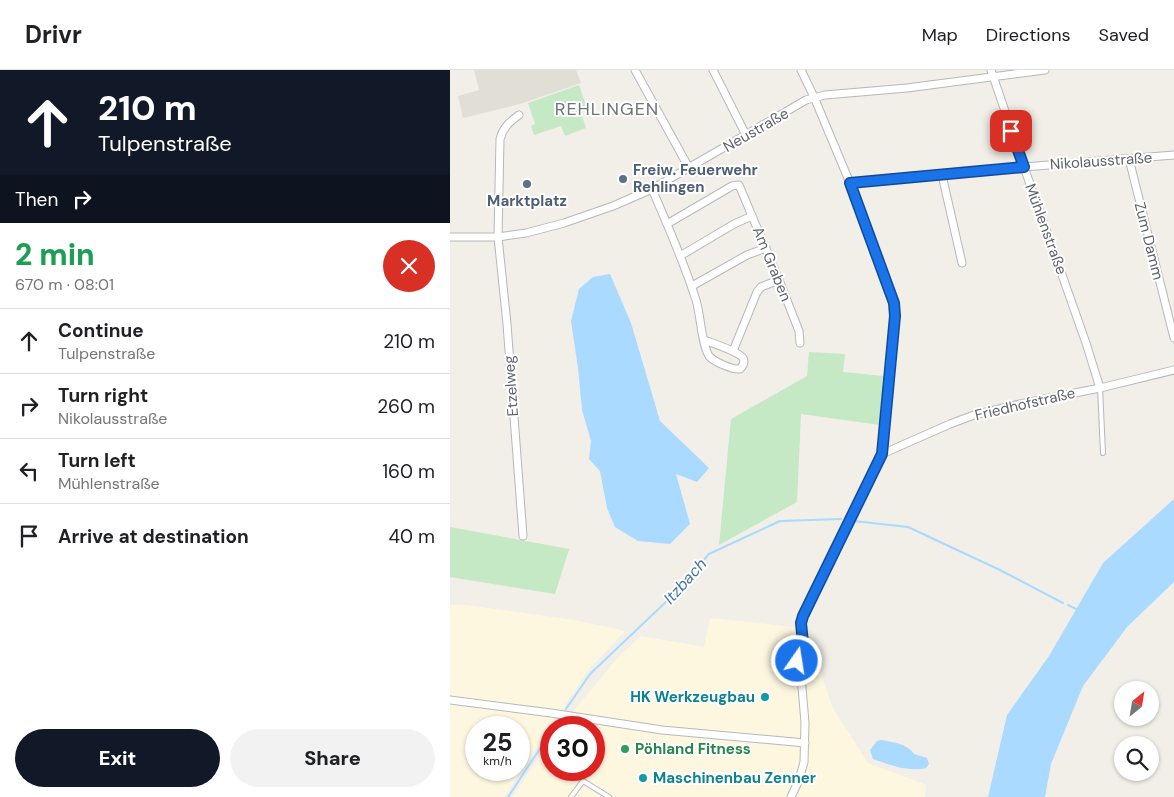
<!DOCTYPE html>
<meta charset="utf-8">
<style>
:root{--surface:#fff;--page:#f2f2f2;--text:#202124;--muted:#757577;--line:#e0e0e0;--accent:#111827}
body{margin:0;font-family:"DM Sans",sans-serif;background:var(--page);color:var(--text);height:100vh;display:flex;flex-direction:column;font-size:19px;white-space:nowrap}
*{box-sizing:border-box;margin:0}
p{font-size:16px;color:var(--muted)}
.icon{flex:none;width:28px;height:28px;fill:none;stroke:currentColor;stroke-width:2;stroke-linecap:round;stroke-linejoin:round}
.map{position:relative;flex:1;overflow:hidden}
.sheet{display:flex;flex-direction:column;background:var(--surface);width:450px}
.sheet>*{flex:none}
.top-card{background:#111827;color:#fff;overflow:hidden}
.needle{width:32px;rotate:30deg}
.buttons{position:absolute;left:664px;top:611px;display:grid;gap:10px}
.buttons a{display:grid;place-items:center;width:45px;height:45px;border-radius:50%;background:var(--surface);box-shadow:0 1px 4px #0004;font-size:25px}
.speed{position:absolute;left:15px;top:646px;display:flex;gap:10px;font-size:25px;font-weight:700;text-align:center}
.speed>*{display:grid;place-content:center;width:65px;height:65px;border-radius:50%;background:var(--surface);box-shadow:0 1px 4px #0004;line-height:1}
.speed small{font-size:12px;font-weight:400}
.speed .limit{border:8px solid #d22;background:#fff;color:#111}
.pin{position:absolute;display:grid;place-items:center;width:42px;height:42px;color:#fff;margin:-21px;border-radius:10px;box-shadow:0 2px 8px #0006}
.me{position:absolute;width:55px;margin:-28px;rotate:13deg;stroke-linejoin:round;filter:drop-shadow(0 0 4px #0008)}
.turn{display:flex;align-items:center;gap:18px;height:105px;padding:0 15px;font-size:22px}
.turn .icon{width:65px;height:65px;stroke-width:2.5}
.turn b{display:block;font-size:35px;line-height:42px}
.then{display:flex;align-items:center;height:48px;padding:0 15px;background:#0003;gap:10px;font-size:19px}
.round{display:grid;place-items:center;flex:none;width:52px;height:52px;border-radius:26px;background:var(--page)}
.summary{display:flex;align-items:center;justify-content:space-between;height:85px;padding:0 15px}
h1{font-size:30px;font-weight:800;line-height:38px;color:#1e9e55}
.button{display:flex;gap:10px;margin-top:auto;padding:10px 15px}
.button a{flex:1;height:58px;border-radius:30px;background:var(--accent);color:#fff;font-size:20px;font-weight:800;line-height:58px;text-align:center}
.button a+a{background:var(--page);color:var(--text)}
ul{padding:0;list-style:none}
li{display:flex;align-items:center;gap:15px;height:65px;padding:0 15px;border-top:1px solid var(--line)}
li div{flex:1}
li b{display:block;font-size:19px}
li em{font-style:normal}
header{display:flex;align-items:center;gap:30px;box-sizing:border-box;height:70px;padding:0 25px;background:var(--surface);border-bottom:1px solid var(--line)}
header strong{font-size:24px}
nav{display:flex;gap:28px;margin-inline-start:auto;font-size:18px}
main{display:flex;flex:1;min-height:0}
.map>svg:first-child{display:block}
</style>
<header>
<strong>Drivr</strong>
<nav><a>Map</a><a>Directions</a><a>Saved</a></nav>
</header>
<main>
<section class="sheet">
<div class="top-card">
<div class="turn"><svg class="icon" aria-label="ahead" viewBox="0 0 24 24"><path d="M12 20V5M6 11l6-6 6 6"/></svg><div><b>210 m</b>Tulpenstraße</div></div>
<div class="then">Then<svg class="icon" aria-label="right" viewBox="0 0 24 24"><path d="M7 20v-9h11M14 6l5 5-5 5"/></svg></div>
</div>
<div class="summary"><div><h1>2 min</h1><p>670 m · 08:01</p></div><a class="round" style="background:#d93025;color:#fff"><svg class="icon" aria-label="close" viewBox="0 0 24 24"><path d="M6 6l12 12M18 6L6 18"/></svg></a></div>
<ul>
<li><svg class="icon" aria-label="ahead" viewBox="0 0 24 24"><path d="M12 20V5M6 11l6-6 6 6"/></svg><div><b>Continue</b><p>Tulpenstraße</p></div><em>210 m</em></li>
<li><svg class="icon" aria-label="right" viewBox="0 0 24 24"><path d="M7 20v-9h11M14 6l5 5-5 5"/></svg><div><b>Turn right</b><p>Nikolausstraße</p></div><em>260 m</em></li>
<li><svg class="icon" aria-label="left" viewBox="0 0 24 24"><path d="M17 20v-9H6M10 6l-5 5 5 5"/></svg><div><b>Turn left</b><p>Mühlenstraße</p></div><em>160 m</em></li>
<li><svg class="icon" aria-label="arrive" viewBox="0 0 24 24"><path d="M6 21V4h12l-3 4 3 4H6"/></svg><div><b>Arrive at destination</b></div><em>40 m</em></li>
</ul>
<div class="button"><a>Exit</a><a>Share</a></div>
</section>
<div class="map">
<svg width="724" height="727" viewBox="0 0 724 727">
<rect width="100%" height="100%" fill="#f1efe8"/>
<g fill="#fef7e0" fill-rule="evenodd">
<path d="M 0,535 L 16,535 L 124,550 L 175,561 L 140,598 L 54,727 L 0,727 ZM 26,658 L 69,658 L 69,700 L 26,700 Z"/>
<path d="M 260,548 L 354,558 L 383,638 L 418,693 L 476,715 L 475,727 L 62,727 L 101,670 L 101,700 L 144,700 L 144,658 L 109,657 L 110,657 L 169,586 L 191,566 L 254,577 Z"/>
</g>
<path fill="#e1ded6" d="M 24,0 L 126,0 L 131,13 L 70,34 L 13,48 L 8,26 L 29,20 Z"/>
<g fill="#c5e8c5">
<path d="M 129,15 L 138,41 L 131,43 L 136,58 L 115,66 L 111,56 L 84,65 L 81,56 L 85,54 L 78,33 Z"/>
<path d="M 359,282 L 395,284 L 393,302 L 433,306 L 430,355 L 351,344 L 347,432 L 269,475 L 281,349 L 357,306 Z"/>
<path d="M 0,457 L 119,479 L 105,524 L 0,507 Z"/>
</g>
<g fill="#aadaff">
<path d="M 160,204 L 181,253 L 210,351 L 259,398 L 247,412 L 226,404 L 240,454 L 220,474 L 188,471 L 165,457 L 157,438 L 150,401 L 139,389 L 141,371 L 132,340 L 128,298 L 121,251 L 129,219 L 143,207 Z"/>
<path d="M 724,429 L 724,512 L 677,557 L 633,616 L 601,694 L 595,727 L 538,727 L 557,645 L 599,586 L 653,493 Z"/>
<path d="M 431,670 C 443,672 458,674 464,684 L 477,688 L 479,694 L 476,698 C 457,702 441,695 423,689 L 420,680 L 427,671 Z"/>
</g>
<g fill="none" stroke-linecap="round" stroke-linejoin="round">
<g stroke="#aadaff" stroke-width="2">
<path d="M 404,451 L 458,457 L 550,500 L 613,533"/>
<path d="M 618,535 L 626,539"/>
<path d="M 116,639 L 140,604 L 219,529 L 259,484 L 330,451 L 391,449"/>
<path d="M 104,658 L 109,650"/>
<path d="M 58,727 L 101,662"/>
</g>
<defs>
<g id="lane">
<path d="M 650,318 L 653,383"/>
<path d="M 353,573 L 351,553 L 353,546 L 432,384"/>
<path d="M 121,727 L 133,711 L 159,727"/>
</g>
<g id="street">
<path d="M 185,0 L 239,98"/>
<path d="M 263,0 L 296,65"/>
<path d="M 351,0 L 364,27 L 400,113 L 444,233 L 445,246 L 432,384 L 500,354 L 524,345 L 570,334 L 650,318 L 724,300"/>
<path d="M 541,0 L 574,97 L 636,273 L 650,318"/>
<path d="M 69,45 C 59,52 53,58 50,69 L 48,167 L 57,254 L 73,466"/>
<path d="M 679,89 L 724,268"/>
<path d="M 492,105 L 512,193"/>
<path d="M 400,113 L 574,97 L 724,85"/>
<path d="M 202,119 C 218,156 234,192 246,230 C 251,246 251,273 259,286 C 264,292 283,300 290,299 C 293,296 295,292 293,288 C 288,281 262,273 254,270"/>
<path d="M 217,154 L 282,116 L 289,115 L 329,210 L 349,261 L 350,273"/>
<path d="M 0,167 L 48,167 L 76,163 L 114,153 L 163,136 L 202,119 L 356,30 L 375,25 L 457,18 L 595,0"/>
<path d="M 230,186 L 284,154 L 302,146"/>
<path d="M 242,216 L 297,185 L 316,178"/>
<path d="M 283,281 L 307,222 L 311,217 L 329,210"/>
<path d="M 0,630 L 101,643 L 212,660 L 355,673"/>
<path d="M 341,727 L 349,710 L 354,692 L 355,653 L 352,617 L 347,591 L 353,573"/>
</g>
</defs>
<use href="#lane" stroke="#b5b8bc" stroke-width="6"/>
<use href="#street" stroke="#b5b8bc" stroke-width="9"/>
<use href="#lane" stroke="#fff" stroke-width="4"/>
<use href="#street" stroke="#fff" stroke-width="7"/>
</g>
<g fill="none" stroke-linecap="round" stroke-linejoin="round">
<defs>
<path id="route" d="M 347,591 L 353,573 L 351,553 L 353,546 L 432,384 L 445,246 L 444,233 L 400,113 L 574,97 L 561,61"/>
</defs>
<use href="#route" stroke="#114b97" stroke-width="12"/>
<use href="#route" stroke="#1a73e8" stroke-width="9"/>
</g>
<g fill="#5c6f8a" stroke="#fff" stroke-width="2">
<circle cx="173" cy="109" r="5"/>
<circle cx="77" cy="114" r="5"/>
</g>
<g fill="#0f9aa8" stroke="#fff" stroke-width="2">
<circle cx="315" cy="627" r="5"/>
<circle cx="193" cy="708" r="5"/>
</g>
<circle fill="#2e9e5b" stroke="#fff" stroke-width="2" cx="175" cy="679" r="5"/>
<g text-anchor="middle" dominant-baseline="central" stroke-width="4" stroke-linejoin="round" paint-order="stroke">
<g font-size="15" fill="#5f6368" stroke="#fff">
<text transform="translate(306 60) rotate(-30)">Neustraße</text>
<text transform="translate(651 91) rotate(-4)">Nikolausstraße</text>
<text transform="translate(596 159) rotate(70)">Mühlenstraße</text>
<text transform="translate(699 171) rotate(76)">Zum Damm</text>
<text transform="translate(322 194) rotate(68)">Am Graben</text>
<text transform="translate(61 316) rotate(-94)">Etzelweg</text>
<text transform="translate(575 334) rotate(-13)">Friedhofstraße</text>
</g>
<g font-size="15" font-weight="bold" fill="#4e5e75" stroke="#fff" text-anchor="start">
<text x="183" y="100">Freiw. Feuerwehr<tspan x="183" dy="17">Rehlingen</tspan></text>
<text x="77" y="131" text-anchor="middle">Marktplatz</text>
</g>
<g font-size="15" font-weight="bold" fill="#0d838f" stroke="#fff" text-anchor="end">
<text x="305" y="627">HK Werkzeugbau</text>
<text x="203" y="708" text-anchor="start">Maschinenbau Zenner</text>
</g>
<g font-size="15" font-weight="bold" fill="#27864d" stroke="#fff" text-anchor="start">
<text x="185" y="679">Pöhland Fitness</text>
</g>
<g font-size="16" font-style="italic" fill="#4174aa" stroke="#fff">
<text transform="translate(235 511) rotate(-48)">Itzbach</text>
</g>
<g font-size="18" letter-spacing="1" fill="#70757a" stroke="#fff">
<text x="157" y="39">REHLINGEN</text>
</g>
</g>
</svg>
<div class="buttons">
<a><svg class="needle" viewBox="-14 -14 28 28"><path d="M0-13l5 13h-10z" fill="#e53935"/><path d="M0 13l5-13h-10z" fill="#757577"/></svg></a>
<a><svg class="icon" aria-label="search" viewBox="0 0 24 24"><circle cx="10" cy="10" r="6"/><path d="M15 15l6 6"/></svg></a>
</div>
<div class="speed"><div>25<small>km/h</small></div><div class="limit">30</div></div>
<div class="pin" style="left:561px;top:61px;background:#d93025"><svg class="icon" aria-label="arrive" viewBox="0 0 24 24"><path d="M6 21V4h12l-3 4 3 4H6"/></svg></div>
<svg class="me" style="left:347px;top:591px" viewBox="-20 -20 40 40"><circle r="17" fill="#1a73e8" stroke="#fff" stroke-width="3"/><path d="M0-11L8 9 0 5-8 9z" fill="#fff"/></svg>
</div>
</main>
